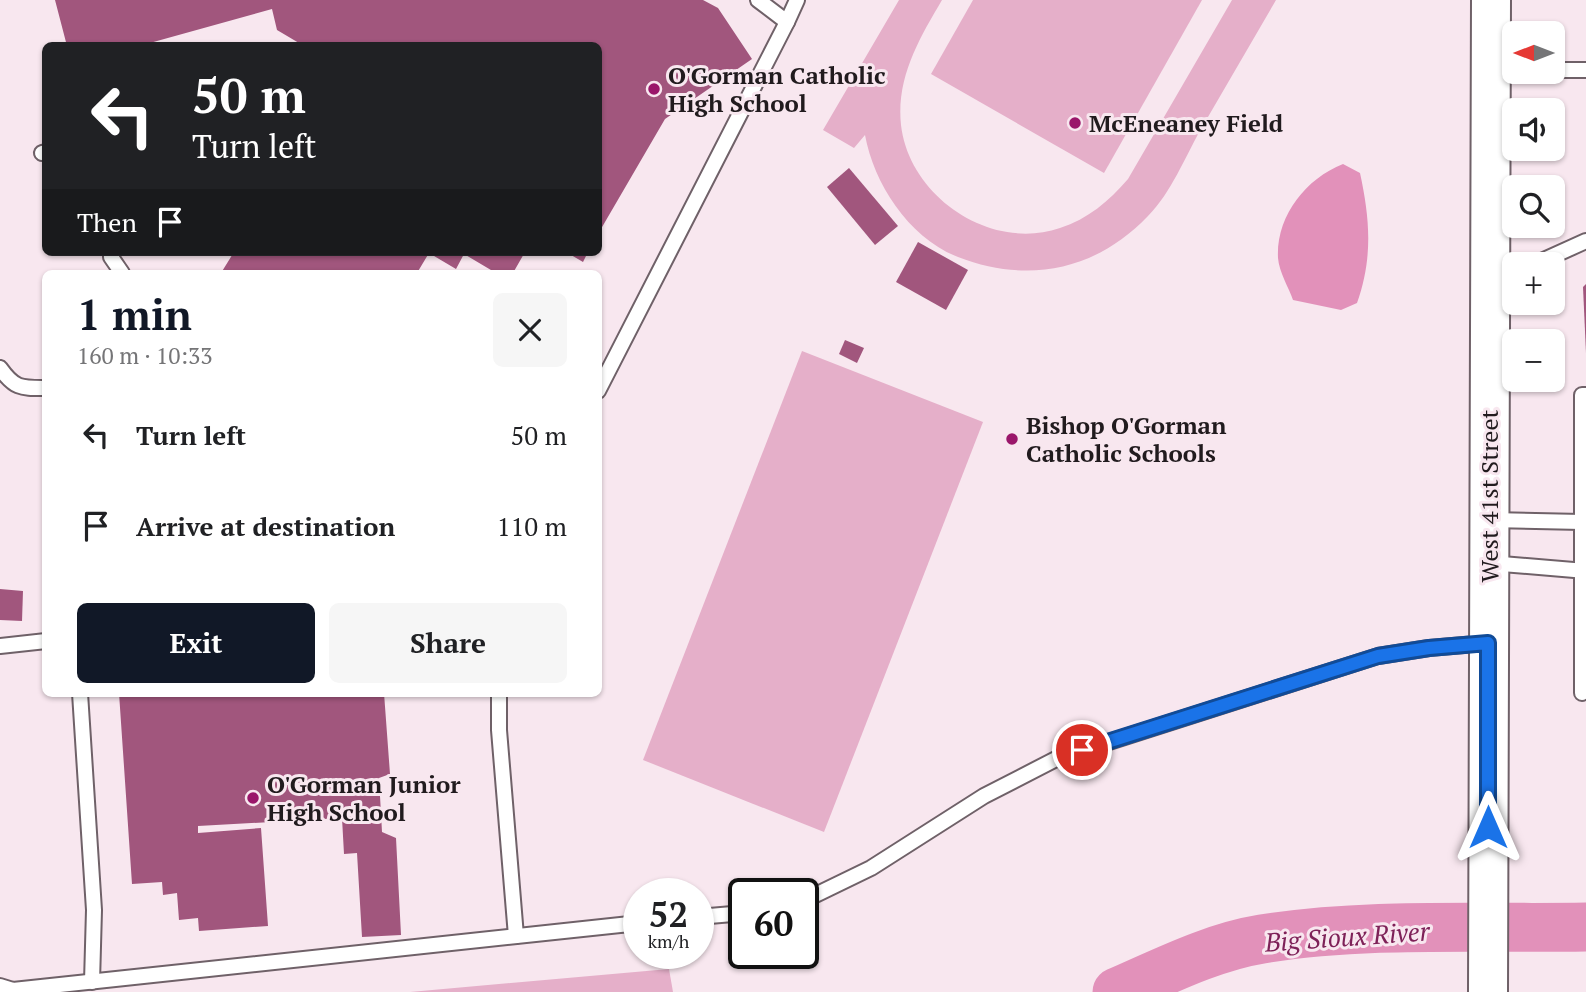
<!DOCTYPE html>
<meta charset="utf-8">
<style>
:root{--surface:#fff;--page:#f6f6f6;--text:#202124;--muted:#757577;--accent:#111827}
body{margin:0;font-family:"PT Serif",serif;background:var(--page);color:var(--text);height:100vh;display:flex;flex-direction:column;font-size:26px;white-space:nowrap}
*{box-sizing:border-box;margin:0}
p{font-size:23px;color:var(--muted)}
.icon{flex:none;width:38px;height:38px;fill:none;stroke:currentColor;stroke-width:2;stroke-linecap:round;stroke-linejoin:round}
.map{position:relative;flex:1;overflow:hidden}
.panel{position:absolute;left:42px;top:270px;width:560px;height:427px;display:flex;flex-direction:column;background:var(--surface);border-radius:10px;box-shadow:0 2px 5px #0004}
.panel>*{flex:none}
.hud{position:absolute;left:42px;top:42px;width:560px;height:214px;border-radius:10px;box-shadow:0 2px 5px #0004;background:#202124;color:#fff;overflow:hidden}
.needle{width:46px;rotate:270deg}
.controls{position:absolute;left:1502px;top:21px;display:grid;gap:14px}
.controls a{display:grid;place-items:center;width:63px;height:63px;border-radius:10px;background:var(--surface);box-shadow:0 2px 5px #0004;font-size:35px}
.speed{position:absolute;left:623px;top:878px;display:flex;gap:14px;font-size:35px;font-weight:700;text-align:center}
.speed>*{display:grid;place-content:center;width:91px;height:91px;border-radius:50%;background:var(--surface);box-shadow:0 2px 5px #0004;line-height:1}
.speed small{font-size:18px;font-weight:400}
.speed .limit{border:4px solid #111;border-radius:10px;background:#fff;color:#111}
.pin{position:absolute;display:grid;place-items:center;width:60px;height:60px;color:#fff;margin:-30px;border:4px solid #fff;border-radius:50%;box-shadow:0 2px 7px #0007}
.me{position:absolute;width:77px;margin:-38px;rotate:0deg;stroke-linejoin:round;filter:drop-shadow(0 0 5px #0008)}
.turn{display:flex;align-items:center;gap:24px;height:147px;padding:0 35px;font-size:32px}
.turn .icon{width:91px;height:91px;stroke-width:2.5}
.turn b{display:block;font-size:49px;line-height:60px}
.then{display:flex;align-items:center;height:66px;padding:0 35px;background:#0003;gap:14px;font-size:26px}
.round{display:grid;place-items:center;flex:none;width:74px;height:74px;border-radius:10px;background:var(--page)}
.summary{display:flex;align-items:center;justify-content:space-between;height:119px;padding:0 35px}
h1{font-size:42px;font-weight:800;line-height:52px;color:var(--accent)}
.cta{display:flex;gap:14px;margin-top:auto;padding:14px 35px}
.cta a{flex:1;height:80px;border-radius:10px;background:var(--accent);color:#fff;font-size:28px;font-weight:800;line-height:80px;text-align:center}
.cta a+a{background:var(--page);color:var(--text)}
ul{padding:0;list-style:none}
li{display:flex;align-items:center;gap:21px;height:91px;padding:0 35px}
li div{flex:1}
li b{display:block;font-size:26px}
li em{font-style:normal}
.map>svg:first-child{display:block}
</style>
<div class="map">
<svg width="1586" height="992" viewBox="0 0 1586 992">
<rect width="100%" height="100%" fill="#f8e7ef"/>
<g fill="#e5afc9">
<path d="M 899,0 L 942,0 C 919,39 896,78 901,125 C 909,196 990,252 1060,228 C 1088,219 1109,201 1128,179 L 1232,0 L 1276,0 C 1251,43 1226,86 1201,129 C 1185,157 1171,193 1148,216 C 1095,271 1028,284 958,257 C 909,238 874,184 865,135 L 854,148 L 823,130 Z"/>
<path d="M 973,0 L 1202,0 L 1104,173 L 931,74 Z"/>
<path d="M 802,351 L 983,422 L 824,832 L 643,760 Z"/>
<path d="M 669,969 L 673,992 L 410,992 Z"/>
</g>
<path fill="#e291ba" d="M 1343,164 L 1360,173 C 1370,219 1373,258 1357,303 L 1341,310 L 1293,300 C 1289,288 1279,272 1278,258 C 1276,217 1305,179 1343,164 Z"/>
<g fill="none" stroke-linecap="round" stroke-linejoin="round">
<path stroke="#e291ba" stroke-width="49" d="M 1117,992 C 1163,972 1212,947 1262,939 C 1368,922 1479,929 1586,927"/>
</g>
<g fill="#a1567d">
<path d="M 55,0 L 703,0 L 718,8 L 752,59 L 665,119 L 598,234 L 598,46 L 304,46 L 277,30 L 272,9 L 139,46 L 67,46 Z"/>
<path d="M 849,168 L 898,226 L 875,245 L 827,187 Z"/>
<path d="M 918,242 L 968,270 L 946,310 L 896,282 Z"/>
<path d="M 234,252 L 525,252 L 513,273 L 496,273 L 464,254 L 456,269 L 429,253 L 417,273 L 221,273 Z"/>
<path d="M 566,252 L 588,252 L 583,262 Z"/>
<path d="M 1586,284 L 1586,353 L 1583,287 Z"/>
<path d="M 845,340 L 864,348 L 857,363 L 839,354 Z"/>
<path d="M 0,589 L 23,591 L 22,621 L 0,620 Z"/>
<path d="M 43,600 L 46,600 L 46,621 L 42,621 Z"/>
<path d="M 119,693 L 384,693 L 390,774 L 379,778 L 382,832 L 396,838 L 401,935 L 362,937 L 357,853 L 344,854 L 342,818 L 198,826 L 198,833 L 261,828 L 268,926 L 199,931 L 198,918 L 179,920 L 177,893 L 163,895 L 162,882 L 132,884 Z"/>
</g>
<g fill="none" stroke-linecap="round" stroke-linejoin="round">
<defs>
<g id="lane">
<path d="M 787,22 L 797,0"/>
<path d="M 1552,70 L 1586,70"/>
<path d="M 42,153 L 46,152"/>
<path d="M 111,257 L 122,273"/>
<path d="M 1535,264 L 1586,241"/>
<path d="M 0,368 C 15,389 21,388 46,388"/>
<path d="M 598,391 L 787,22 L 758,0"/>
<path d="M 1490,520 L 1582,522 L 1582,395 L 1586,395"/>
<path d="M 1490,563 L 1586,571"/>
<path d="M 0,646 L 46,641"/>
<path d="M 80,693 L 94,910 L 92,982"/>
<path d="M 499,693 L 499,730 L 516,936"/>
<path d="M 1582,693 L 1582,522 L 1586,522"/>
<path d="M 803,901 L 871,868 L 984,796 L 1056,759 L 1378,656 L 1429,648 L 1487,643"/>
<path d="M 698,917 L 744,913"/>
<path d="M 0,986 L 13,990 L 639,923"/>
</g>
<path id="primary" d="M 1488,992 L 1491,0"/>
</defs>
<use href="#lane" stroke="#6f6168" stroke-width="18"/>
<use href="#primary" stroke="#6f6168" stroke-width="42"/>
<use href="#lane" stroke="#fff" stroke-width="14"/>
<use href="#primary" stroke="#fff" stroke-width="38"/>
</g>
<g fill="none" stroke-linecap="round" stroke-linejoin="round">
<defs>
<path id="route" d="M 1082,750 L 1378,656 L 1429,648 L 1488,643 L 1488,827"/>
</defs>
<use href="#route" stroke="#114b97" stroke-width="18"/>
<use href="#route" stroke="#1a73e8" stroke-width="12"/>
</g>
<g fill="#9a166a" stroke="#f8e7ef" stroke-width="2.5">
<circle cx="654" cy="89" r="7"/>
<circle cx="1075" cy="123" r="7"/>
<circle cx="1012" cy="439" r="7"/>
<circle cx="253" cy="798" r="7"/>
</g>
<g text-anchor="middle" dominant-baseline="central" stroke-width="6" stroke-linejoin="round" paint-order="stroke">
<g font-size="24" font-weight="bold" fill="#211b1e" stroke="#f8e7ef" text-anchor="start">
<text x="668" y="75">O'Gorman Catholic<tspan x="668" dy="28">High School</tspan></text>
<text x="1089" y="123">McEneaney Field</text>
<text x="1026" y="425">Bishop O'Gorman<tspan x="1026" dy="28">Catholic Schools</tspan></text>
<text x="267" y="784">O'Gorman Junior<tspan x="267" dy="28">High School</tspan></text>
</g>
<g font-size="24" fill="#211b1e" stroke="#f8e7ef">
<text transform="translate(1489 496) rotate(-90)">West 41st Street</text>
</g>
<g font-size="26" font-style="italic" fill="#7e2158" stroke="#f8e7ef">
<text transform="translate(1347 936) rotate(-4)">Big Sioux River</text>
</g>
</g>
</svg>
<div class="controls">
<a><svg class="needle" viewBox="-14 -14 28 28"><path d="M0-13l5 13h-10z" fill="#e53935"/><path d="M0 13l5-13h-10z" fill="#757577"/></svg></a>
<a><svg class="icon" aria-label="sound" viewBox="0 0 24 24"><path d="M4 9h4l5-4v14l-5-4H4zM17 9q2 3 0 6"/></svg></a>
<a><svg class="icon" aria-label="search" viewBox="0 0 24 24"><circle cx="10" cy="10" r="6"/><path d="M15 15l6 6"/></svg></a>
<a>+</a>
<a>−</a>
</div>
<div class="speed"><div>52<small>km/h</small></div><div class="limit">60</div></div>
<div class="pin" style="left:1082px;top:750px;background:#d93025"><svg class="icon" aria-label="arrive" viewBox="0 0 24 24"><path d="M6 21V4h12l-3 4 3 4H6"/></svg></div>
<svg class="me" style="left:1488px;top:827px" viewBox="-20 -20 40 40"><path d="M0-17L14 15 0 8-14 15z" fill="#1a73e8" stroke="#fff" stroke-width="4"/></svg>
<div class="hud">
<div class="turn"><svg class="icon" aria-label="left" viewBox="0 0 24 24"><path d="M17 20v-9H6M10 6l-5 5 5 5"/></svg><div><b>50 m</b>Turn left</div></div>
<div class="then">Then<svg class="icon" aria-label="arrive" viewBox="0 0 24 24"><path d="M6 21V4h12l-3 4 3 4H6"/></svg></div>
</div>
<section class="panel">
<div class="summary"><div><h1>1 min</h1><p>160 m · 10:33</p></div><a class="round"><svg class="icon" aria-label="close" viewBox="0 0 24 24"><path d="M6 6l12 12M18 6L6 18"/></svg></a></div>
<ul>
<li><svg class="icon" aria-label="left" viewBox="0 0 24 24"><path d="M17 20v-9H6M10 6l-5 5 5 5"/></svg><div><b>Turn left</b></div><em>50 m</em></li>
<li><svg class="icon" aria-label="arrive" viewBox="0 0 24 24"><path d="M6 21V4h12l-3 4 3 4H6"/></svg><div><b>Arrive at destination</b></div><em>110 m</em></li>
</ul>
<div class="cta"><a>Exit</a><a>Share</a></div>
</section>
</div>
